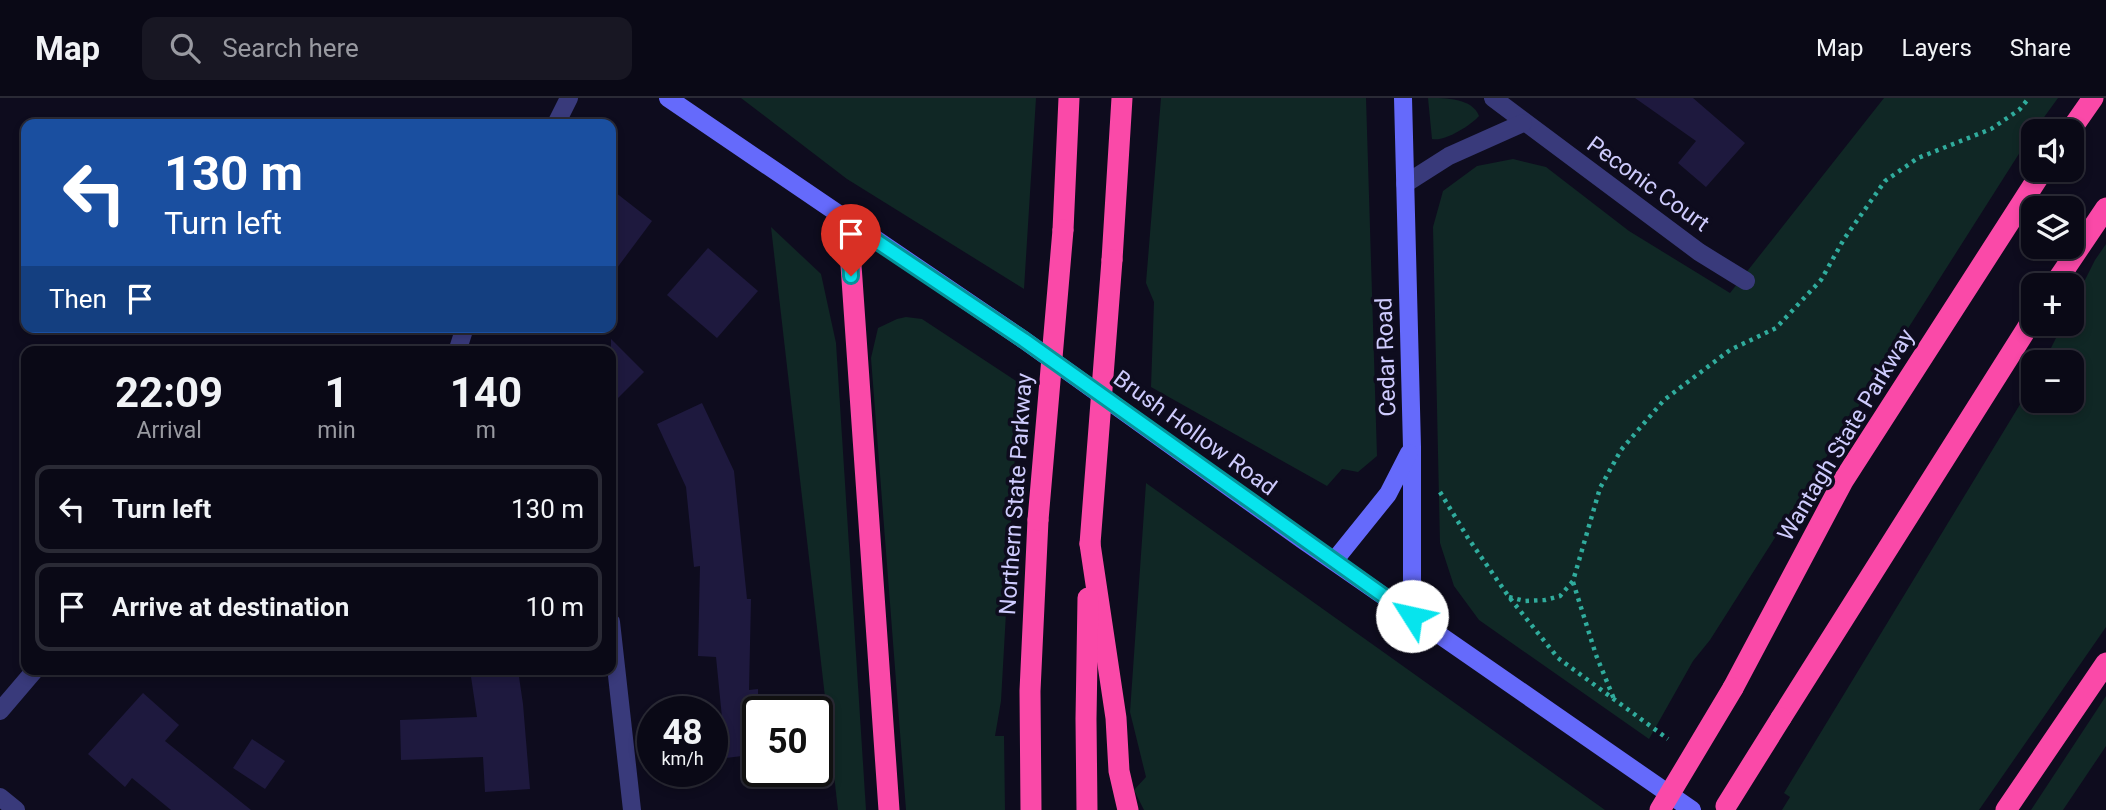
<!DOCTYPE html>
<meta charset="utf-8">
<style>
:root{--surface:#0a0916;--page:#181723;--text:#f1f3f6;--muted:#999aa1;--line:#2a2a35}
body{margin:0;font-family:Roboto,sans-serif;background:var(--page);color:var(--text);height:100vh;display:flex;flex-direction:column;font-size:26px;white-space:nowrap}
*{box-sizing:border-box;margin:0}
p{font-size:23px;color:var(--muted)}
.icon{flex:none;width:38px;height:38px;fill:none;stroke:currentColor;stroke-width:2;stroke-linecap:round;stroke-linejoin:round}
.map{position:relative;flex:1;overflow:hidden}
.details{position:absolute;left:21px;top:248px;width:595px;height:329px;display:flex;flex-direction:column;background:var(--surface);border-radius:14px;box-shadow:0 4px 10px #0003,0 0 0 2px var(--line)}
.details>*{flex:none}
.guide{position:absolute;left:21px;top:21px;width:595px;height:214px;border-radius:14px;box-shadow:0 4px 10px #0003,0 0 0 2px var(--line);background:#1a4fa0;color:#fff;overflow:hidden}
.controls{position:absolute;left:2021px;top:21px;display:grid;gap:14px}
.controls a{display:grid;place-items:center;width:63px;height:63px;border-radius:14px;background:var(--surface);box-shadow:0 4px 10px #0003,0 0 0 2px var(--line);font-size:35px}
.speed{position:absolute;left:637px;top:598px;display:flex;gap:14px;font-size:35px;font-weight:700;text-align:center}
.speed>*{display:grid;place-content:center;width:91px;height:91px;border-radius:50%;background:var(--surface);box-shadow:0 4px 10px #0003,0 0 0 2px var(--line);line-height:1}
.speed small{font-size:18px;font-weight:400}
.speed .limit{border:4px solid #111;border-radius:10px;background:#fff;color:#111}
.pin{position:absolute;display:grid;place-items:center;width:60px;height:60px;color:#fff;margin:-72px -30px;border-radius:50% 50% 50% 0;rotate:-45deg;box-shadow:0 0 7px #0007}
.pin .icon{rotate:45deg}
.me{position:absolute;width:77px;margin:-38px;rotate:305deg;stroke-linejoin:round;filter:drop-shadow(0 0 5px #0008)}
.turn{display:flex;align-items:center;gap:24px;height:147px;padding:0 28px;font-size:32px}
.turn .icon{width:91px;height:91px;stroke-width:2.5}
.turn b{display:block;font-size:49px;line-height:60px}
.then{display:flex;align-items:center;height:66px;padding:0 28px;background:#0003;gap:14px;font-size:26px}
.eta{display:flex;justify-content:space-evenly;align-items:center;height:119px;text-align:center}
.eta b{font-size:42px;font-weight:700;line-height:49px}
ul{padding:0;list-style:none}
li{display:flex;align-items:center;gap:21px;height:88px;margin:0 14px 10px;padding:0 14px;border:4px solid var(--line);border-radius:14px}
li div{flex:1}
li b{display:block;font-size:26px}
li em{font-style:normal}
header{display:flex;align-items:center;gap:42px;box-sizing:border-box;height:98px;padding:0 35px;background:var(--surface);border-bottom:2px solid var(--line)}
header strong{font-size:33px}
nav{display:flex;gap:38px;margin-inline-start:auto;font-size:24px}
.search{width:490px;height:63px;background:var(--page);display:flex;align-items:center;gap:18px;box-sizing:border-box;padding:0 24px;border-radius:14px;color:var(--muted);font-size:26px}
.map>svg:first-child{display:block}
</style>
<header>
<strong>Map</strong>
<div class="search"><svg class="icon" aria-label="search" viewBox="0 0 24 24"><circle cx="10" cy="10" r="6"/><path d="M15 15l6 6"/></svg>Search here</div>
<nav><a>Map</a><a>Layers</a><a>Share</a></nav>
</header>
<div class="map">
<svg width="2106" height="712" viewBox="0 0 2106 712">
<rect width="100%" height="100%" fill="#0e0c1e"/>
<g fill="#102725">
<path d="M 741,0 L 1036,0 L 1024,191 L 847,81 Z"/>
<path d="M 1161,0 L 1366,0 L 1377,358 L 1358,374 L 1342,371 L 1327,388 L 1151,289 L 1154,204 L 1146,185 Z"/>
<path d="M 1428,0 C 1446,0 1472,0 1479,18 C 1470,28 1444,44 1432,41 Z"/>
<path d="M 1884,0 L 2058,0 L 2029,40 L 1710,542 L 1693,563 L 1649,641 L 1479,522 L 1454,488 L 1440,445 L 1433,129 L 1443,93 L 1477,68 L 1513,61 L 1546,69 L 1629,133 L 1730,195 Z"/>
<path d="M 771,129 L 821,176 L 836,245 L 866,712 L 838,712 Z"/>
<path d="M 2106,146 L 2106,529 L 1979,712 L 1782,712 L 1790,699 L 1784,695 L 2033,285 L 2034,303 L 2072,303 L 2072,264 L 2044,264 L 2063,226 L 2072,226 L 2072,208 L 2095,162 Z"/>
<path d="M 906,219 L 922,221 L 1019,285 L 1001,603 L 995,638 L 1004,638 L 1005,712 L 906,712 L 871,260 L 878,230 L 897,221 Z"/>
<path d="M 1146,385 L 1605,712 L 1144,712 L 1134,692 L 1146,679 L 1130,614 Z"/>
<path d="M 2106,598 L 2106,648 L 2063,712 L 2031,712 Z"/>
</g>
<g fill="#1e193e">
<path d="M 1635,0 L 1693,0 L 1745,45 L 1706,89 L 1678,65 L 1696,43 Z"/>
<path d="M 611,91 L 652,123 L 611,178 Z"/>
<path d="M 708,150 L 758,193 L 717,240 L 667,197 Z"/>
<path d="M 611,241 L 644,274 L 611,307 Z"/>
<path d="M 702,305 L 734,373 L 747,501 L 751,501 L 749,592 L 758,591 L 758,656 L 726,660 L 716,559 L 698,558 L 700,468 L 694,469 L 686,389 L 657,326 Z"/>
<path d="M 470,572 L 518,572 L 523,606 L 530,691 L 485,694 L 483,659 L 401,662 L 400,622 L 477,619 Z"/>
<path d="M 143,595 L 179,627 L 165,643 L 251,712 L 171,712 L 132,680 L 125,689 L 88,656 Z"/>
<path d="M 252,641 L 285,663 L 265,691 L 233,670 Z"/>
</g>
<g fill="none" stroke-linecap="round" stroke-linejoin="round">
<g stroke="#30ac9d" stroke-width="4.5" stroke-dasharray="3.5 5" stroke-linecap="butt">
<path d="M 1440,394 L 1468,440 L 1509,499 L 1558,560 L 1668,641"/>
<path d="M 1573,484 L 1596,557 L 1614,601"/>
<path d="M 1509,499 L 1525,503 L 1545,502 L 1560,498 L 1573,483 L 1600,390 L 1621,352 L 1664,302 L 1730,252 L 1776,230 L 1821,182 L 1844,141 L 1885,83 L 1918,60 L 1991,31 L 2019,12 L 2029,0"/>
</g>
<g stroke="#393a7b" stroke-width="18">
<path d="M 1493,0 L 1699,154 L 1746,183"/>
<path d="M 556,26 L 569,0"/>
<path d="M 1405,86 L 1449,58 L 1523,25"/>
<path d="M 457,254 L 465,229"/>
<path d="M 611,524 L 632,712"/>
<path d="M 0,613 L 35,572"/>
<path d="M 0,699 L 16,712"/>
</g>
<g stroke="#656afb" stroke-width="18">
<path d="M 668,0 L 1024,242 L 1304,443 L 1692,712"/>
<path d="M 1403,0 L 1412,349 L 1412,518"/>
<path d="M 1334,463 L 1388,396 L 1409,355"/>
</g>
<g stroke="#fa49a8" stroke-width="21">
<path d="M 2070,33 L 2093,0"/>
<path d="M 848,124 L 889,712"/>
<path d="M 1063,132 L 1069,0"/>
<path d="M 1112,162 L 1122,0"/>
<path d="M 2054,187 L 2106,110"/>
<path d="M 1090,446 L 1116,620 L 1119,673 L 1128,712"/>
<path d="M 1733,590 L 1843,383 L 2043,72"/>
<path d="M 1781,620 L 2034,219"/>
<path d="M 1031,712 L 1030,593 L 1038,422"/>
<path d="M 1087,712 L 1086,621 L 1088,500"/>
<path d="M 2006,712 L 2106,565"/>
</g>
<g stroke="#fa49a8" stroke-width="21">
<path d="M 1038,422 L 1063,132"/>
<path d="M 1090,446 L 1112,162"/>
<path d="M 1726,708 L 1781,620"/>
<path d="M 1660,712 L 1733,590"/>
</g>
</g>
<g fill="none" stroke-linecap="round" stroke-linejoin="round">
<defs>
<path id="route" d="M 851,178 L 848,124 L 1024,242 L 1412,518"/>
</defs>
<use href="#route" stroke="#05949a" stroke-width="18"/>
<use href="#route" stroke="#07e4ed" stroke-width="12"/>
</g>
<g text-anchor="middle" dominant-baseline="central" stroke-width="7" stroke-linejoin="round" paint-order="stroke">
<g font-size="23" fill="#cecbfd" stroke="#0e0c1e">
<text transform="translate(1648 86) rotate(36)">Peconic Court</text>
<text transform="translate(1386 259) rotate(-92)">Cedar Road</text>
<text transform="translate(1195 335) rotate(36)">Brush Hollow Road</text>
<text transform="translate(1846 337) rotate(-59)">Wantagh State Parkway</text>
<text transform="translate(1016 396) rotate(-86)">Northern State Parkway</text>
</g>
</g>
</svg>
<div class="controls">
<a><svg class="icon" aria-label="sound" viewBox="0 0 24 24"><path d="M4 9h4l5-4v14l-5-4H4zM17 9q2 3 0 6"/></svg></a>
<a><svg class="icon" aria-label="layers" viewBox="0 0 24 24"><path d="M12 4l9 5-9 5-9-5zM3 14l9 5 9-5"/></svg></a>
<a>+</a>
<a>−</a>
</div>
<div class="speed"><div>48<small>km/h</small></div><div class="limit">50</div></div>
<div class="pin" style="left:851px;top:178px;background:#d93025"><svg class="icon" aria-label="arrive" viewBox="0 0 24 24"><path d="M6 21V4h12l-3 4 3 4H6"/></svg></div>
<svg class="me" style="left:1412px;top:518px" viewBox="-20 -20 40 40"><circle r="19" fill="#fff"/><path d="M0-13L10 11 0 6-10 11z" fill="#07e4ed"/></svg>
<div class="guide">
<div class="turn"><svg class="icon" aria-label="left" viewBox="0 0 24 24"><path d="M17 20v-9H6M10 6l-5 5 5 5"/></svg><div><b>130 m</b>Turn left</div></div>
<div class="then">Then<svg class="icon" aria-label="arrive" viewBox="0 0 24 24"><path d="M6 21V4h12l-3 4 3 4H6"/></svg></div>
</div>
<section class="details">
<div class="eta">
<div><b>22:09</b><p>Arrival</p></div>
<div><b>1</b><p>min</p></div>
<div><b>140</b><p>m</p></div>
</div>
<ul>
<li><svg class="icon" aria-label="left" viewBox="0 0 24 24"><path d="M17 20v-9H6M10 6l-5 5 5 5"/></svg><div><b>Turn left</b></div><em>130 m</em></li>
<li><svg class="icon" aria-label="arrive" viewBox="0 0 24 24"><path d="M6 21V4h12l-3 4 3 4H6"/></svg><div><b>Arrive at destination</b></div><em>10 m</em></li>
</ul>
</section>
</div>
